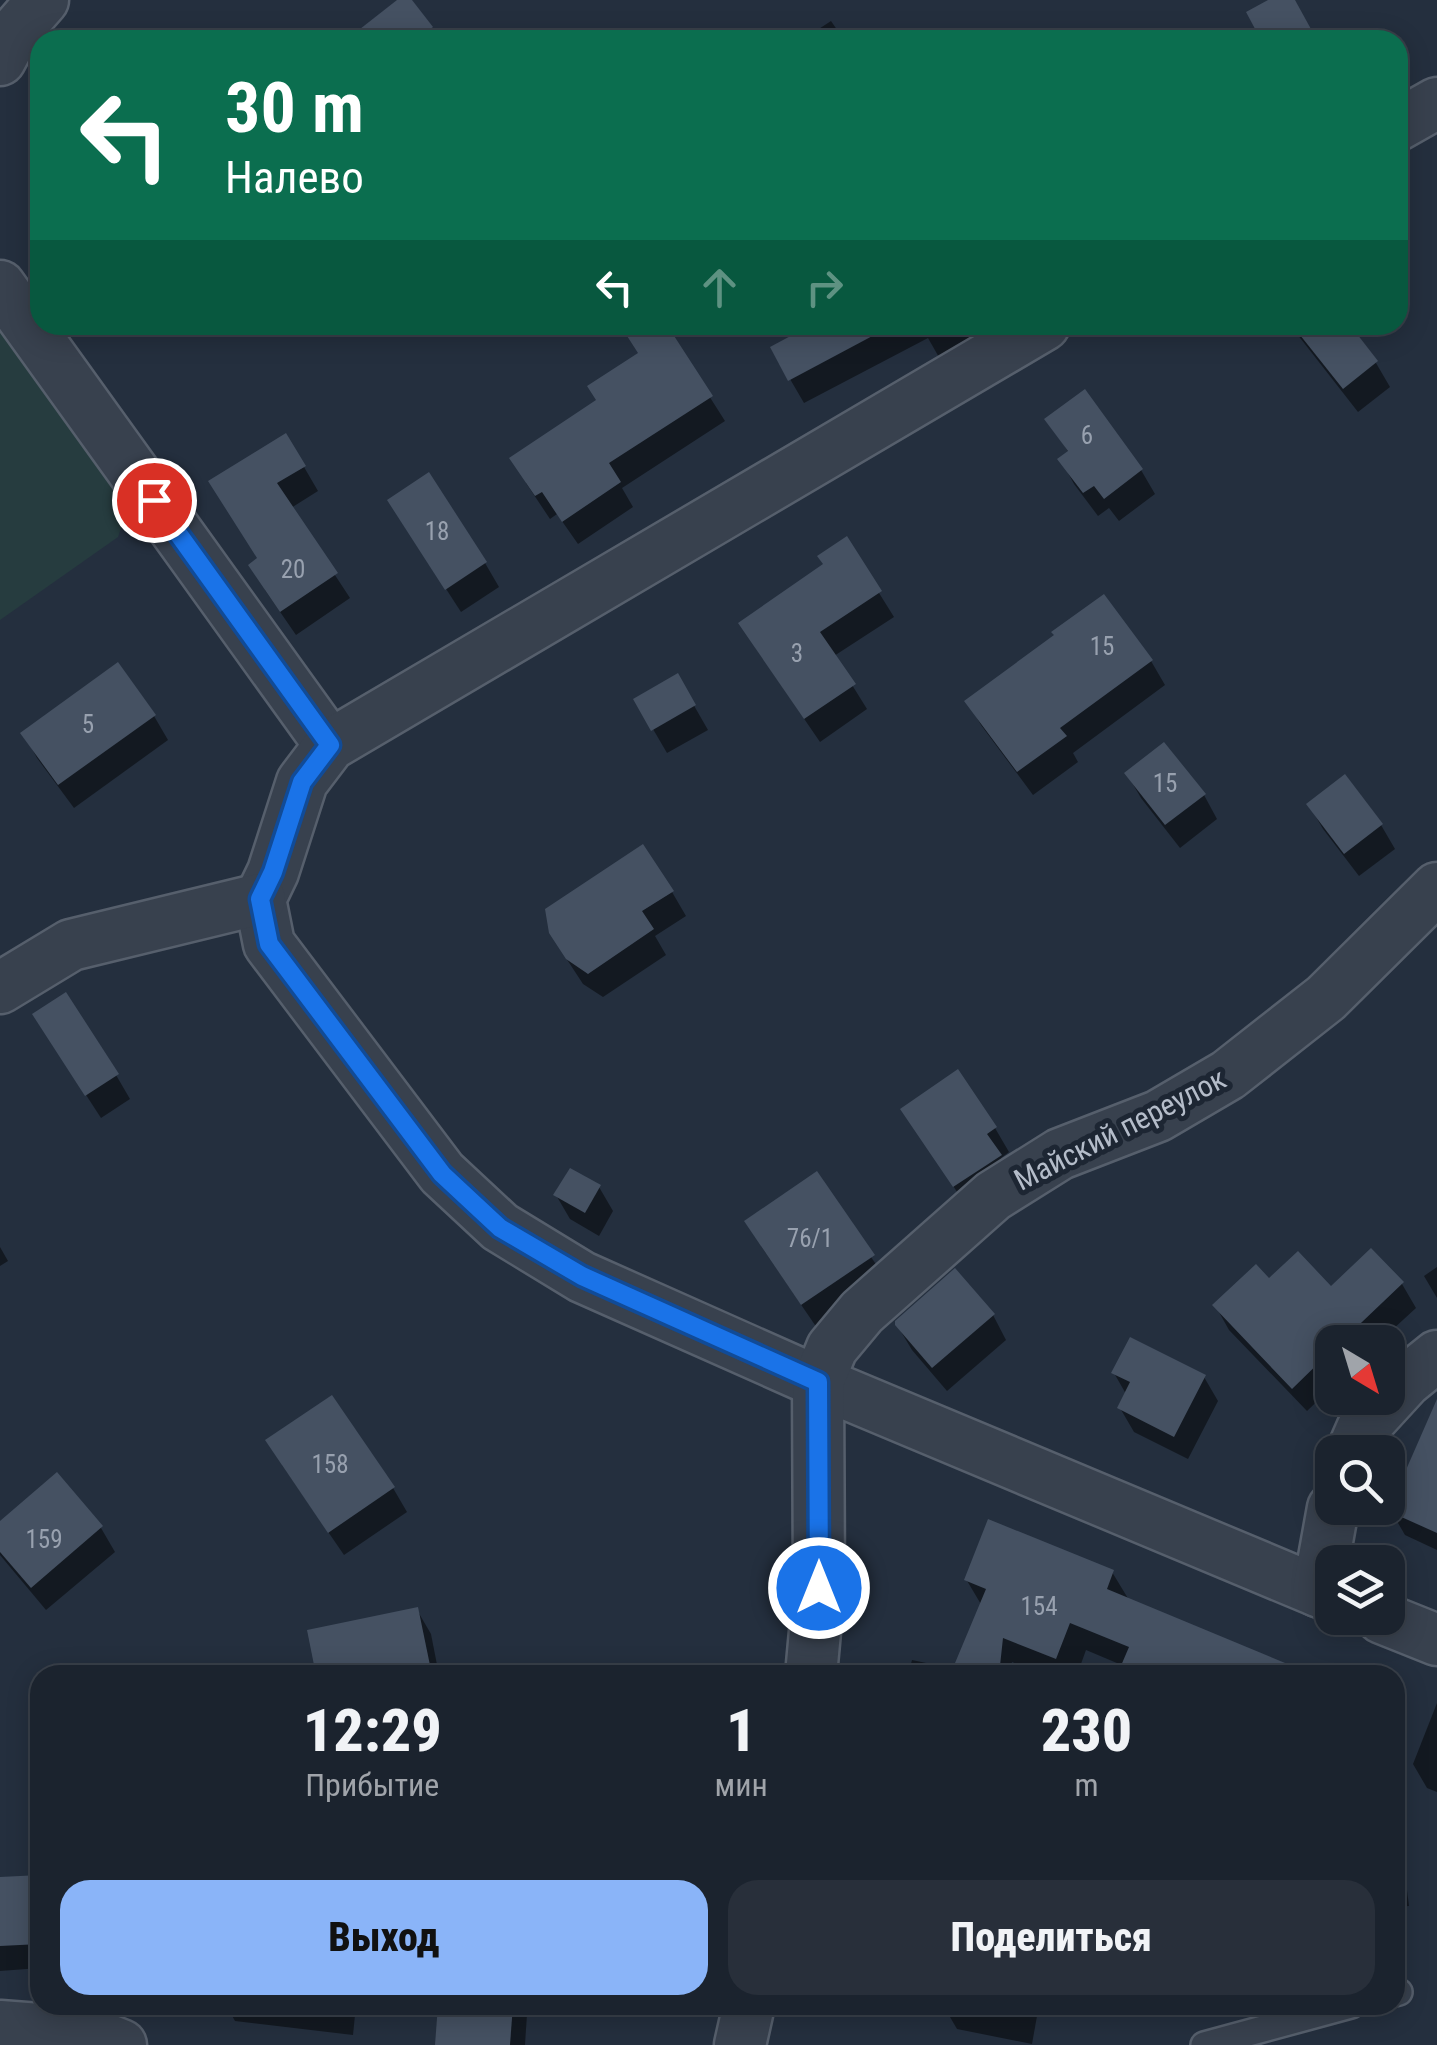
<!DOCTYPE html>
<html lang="ru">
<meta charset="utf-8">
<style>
:root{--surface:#1b232e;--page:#282f3a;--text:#f1f3f6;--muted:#a0a4aa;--line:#39404a;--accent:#8ab4f8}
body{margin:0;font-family:"Roboto Condensed",sans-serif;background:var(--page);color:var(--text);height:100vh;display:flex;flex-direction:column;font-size:38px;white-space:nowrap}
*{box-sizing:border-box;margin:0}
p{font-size:32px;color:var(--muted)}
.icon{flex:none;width:55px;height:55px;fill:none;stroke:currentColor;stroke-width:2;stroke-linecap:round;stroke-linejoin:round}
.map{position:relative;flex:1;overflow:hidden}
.details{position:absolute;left:30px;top:1665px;width:1375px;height:350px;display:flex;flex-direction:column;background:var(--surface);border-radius:30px;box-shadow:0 5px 25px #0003,0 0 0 2px var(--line)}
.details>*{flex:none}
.banner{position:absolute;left:30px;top:30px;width:1378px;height:305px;border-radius:30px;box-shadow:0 5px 25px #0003,0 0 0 2px var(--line);background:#0b6e4f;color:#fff;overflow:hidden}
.needle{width:65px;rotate:142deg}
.buttons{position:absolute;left:1315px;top:1325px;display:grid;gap:20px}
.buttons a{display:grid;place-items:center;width:90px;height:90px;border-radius:20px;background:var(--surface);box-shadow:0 5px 25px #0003,0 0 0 2px var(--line);font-size:50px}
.pin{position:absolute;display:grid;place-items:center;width:85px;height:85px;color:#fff;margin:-42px;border:5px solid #fff;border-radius:50%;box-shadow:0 2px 10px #0007}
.me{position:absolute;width:110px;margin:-55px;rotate:0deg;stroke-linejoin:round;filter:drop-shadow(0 0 8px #0008)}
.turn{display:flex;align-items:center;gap:35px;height:210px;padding:0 30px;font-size:45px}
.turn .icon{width:130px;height:130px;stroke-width:2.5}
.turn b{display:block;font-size:70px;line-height:85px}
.lanes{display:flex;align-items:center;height:95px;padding:0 30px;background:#0003;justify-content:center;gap:50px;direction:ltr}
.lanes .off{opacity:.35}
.eta{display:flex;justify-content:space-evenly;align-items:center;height:170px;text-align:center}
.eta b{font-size:60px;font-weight:800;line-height:70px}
.action{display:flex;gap:20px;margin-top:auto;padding:20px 30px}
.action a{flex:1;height:115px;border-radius:30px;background:var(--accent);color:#111;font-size:40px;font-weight:800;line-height:115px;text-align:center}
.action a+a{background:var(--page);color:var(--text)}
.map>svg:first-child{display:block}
</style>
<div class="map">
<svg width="1437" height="2045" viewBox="0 0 1437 2045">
<rect width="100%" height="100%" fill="#242f3e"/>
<path fill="#263c3f" d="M 0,318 L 128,508 L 118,537 L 0,620 Z"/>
<g fill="#0007">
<path d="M 401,0 L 409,0 L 438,40 L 360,40 Z"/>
<path d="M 831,21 L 844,40 L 802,40 Z"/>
<path d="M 622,325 L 664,325 L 725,421 L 622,488 L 633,507 L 578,544 L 557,514 L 550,519 L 526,483 L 640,354 Z"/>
<path d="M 805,325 L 969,325 L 980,346 L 944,366 L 928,338 L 804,403 L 790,379 L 808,330 Z"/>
<path d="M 1290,325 L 1347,325 L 1376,363 L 1390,387 L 1358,412 Z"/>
<path d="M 1048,419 L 1141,470 L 1155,494 L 1119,521 L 1109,508 L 1098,516 L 1074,484 L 1061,460 L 1069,453 Z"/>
<path d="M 304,467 L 318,491 L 291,508 L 350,598 L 296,635 L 265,590 L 260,560 L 226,506 Z"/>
<path d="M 404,524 L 485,563 L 499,587 L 461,612 Z"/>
<path d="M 846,540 L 894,617 L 834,656 L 867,709 L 820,742 L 755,647 Z"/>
<path d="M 1151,661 L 1165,685 L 1073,753 L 1078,762 L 1033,795 L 981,725 L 967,701 Z"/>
<path d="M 677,676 L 708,730 L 667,753 L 636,700 Z"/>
<path d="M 154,716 L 168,740 L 74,808 L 37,758 L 24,734 Z"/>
<path d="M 1127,774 L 1204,795 L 1217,819 L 1180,848 L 1141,798 Z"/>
<path d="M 1309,805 L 1381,825 L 1395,849 L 1359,876 L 1323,829 Z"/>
<path d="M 672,892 L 686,916 L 655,936 L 666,955 L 603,997 L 583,984 L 566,958 Z"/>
<path d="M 49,1038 L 116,1075 L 130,1099 L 101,1118 Z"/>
<path d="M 903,1110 L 995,1128 L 1009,1152 L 1001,1158 L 1013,1180 L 969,1210 Z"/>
<path d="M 816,1174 L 887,1281 L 817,1328 L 761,1246 Z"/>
<path d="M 599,1187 L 613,1211 L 599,1236 L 570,1219 L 556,1195 Z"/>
<path d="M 0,1247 L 8,1261 L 0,1266 Z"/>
<path d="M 1437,1267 L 1437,1298 L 1424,1276 Z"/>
<path d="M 1269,1282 L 1331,1289 L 1402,1284 L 1416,1308 L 1379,1342 L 1332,1342 L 1332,1387 L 1307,1411 L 1229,1330 L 1215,1305 Z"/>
<path d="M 993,1315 L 1006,1340 L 947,1391 L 912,1350 L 897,1325 Z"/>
<path d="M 1114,1373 L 1204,1377 L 1218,1401 L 1188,1459 L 1134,1432 L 1120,1408 L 1126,1394 Z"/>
<path d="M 1437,1449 L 1437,1550 L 1405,1535 L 1391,1511 Z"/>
<path d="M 282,1465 L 393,1488 L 407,1512 L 344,1555 Z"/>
<path d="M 0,1524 L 101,1528 L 115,1552 L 46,1610 L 0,1555 Z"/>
<path d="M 1112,1572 L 1129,1600 L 1270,1675 L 1126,1675 L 1124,1666 L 1086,1650 L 1077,1675 L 1044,1675 L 1012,1662 L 1009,1675 L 908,1675 L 912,1660 L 955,1669 L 982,1606 L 966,1579 Z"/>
<path d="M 417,1610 L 431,1634 L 439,1675 L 318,1675 Z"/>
<path d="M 1437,1703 L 1437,1792 L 1427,1788 L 1413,1764 Z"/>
<path d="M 1395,1797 L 1409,1906 L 1395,1907 Z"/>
<path d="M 40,1877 L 40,1968 L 0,1971 L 0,1880 Z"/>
<path d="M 226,2005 L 356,2005 L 353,2035 L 235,2021 Z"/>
<path d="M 440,2005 L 522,2005 L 527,2014 L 525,2045 L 438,2045 Z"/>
<path d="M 943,2005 L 1039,2005 L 1032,2044 L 957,2029 Z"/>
</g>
<g fill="#455162">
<path d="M 397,0 L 412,0 L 433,27 L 416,40 L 346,40 Z"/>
<path d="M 1268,0 L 1295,0 L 1317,40 L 1261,40 L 1246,12 Z"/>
<path d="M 620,325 L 667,325 L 713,396 L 609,463 L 621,482 L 562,522 L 542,492 L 535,496 L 509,458 L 596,400 L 587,386 L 638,353 Z"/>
<path d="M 811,325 L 893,325 L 788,381 L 770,347 Z"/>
<path d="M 1292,325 L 1350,325 L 1378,361 L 1343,389 Z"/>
<path d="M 1085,389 L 1143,469 L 1104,499 L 1094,486 L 1083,493 L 1057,459 L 1068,451 L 1044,419 Z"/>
<path d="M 286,433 L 306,466 L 277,483 L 338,573 L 280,612 L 248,565 L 257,558 L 208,481 Z"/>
<path d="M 429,472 L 487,562 L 445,590 L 387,500 Z"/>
<path d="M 847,536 L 882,591 L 820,632 L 856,684 L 804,719 L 738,623 L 823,564 L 817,556 Z"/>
<path d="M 1104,594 L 1153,660 L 1060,728 L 1067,736 L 1017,772 L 964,701 L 1054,635 L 1051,632 Z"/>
<path d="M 118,662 L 156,715 L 58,785 L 20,733 Z"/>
<path d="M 678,673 L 696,705 L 651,731 L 633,699 Z"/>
<path d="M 1164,742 L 1206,794 L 1165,825 L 1124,773 Z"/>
<path d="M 1345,774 L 1383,824 L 1344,854 L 1306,804 Z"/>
<path d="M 643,844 L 674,891 L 642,911 L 654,929 L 588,974 L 566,959 L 549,933 L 545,909 Z"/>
<path d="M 66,992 L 119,1074 L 85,1096 L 32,1014 Z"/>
<path d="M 958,1069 L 997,1127 L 987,1134 L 1002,1155 L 953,1187 L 900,1109 Z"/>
<path d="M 570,1168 L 601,1185 L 585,1213 L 553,1195 Z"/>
<path d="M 817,1171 L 875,1255 L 801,1305 L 744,1221 Z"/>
<path d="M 1371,1248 L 1404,1282 L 1341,1342 L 1332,1342 L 1332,1350 L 1292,1389 L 1212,1305 L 1256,1264 L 1269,1278 L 1298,1251 L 1331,1286 Z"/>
<path d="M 955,1268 L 995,1314 L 932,1368 L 895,1325 L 895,1321 Z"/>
<path d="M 1130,1337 L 1206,1375 L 1174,1437 L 1117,1408 L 1130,1382 L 1111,1373 Z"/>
<path d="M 332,1395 L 395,1487 L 328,1533 L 265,1440 Z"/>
<path d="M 1437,1399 L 1437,1533 L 1388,1511 Z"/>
<path d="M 57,1472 L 103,1526 L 31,1588 L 0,1552 L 0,1521 Z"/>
<path d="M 988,1519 L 1114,1570 L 1107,1589 L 1314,1675 L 1117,1675 L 1129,1647 L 1070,1623 L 1056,1659 L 1003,1638 L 999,1675 L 950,1675 L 986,1589 L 964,1580 Z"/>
<path d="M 418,1607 L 432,1675 L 316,1675 L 307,1630 Z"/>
<path d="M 40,1875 L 40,1944 L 0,1946 L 0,1877 Z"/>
<path d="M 438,2005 L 513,2005 L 510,2045 L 435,2045 Z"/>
</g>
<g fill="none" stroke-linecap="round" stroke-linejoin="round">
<defs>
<g id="lane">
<path d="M 1395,1993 L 1399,1992"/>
<path d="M 1204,2045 L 1351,2005"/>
</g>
<g id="street">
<path d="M 0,60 L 15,32 L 43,0"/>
<path d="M 1398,125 L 1437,103"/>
<path d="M 0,286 L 330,745"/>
<path d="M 1044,325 L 330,745 L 302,782 L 273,872 L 260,899 L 269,944 L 442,1173 L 500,1227 L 582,1277 L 818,1382 L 1332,1597"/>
<path d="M 0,988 L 71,945 L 260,899"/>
<path d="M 1352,1452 L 1362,1429 L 1406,1381 L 1437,1356"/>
<path d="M 1318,1591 L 1333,1508"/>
<path d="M 1382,1618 L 1437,1640"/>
<path d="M 811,1675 L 819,1588 L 818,1382 L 832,1348 L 862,1312 L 993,1196 L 1060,1154 L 1158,1116 L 1228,1075 L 1326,998 L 1437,888"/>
<path d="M 0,2026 L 91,2033 L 121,2045"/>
<path d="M 740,2045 L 749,2005"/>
</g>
</defs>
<use href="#lane" stroke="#565f6c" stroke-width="30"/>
<use href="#street" stroke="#565f6c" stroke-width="55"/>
<use href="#lane" stroke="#38414e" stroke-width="25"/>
<use href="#street" stroke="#38414e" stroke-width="50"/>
</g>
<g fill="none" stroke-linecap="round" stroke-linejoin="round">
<defs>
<path id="route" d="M 154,500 L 330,745 L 302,782 L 273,872 L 260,899 L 269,944 L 442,1174 L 500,1228 L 582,1276 L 818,1382 L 819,1588"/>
</defs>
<use href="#route" stroke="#114b97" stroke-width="25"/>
<use href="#route" stroke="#1a73e8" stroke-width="18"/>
</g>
<g text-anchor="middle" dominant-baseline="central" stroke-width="10" stroke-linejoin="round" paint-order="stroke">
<g font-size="25" fill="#98a1af">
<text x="1087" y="435">6</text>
<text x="437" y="531">18</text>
<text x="293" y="569">20</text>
<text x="1102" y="646">15</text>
<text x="797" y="653">3</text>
<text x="88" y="724">5</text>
<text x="1165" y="783">15</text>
<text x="810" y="1238">76/1</text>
<text x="330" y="1464">158</text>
<text x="44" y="1539">159</text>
<text x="1039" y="1606">154</text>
</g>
<g font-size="30" fill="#b4bcc9" stroke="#1d2633">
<text transform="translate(1120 1129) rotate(-27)">Майский переулок</text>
</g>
</g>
</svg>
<div class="buttons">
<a><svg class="needle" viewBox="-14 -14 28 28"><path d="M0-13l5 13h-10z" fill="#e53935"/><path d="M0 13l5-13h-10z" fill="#a0a4aa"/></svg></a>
<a><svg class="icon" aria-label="search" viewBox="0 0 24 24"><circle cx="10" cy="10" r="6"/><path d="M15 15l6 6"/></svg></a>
<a><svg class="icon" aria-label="layers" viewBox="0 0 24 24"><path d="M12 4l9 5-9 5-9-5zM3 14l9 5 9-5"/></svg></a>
</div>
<div class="pin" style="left:154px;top:500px;background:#d93025"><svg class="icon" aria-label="arrive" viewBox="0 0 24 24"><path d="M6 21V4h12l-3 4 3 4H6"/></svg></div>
<svg class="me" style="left:819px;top:1588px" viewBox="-20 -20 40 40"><circle r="17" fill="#1a73e8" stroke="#fff" stroke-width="3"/><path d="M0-11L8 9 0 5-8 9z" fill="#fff"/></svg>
<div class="banner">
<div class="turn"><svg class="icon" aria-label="left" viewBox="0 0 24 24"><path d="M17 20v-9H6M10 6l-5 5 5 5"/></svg><div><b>30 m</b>Налево</div></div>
<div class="lanes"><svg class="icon" aria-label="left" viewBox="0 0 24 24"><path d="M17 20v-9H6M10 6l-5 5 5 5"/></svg><svg class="icon off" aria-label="ahead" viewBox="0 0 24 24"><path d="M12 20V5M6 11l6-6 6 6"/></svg><svg class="icon off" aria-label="right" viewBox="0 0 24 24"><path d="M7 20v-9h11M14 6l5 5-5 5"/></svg></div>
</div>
<section class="details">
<div class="eta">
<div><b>12:29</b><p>Прибытие</p></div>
<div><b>1</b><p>мин</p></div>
<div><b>230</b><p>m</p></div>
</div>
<div class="action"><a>Выход</a><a>Поделиться</a></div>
</section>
</div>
